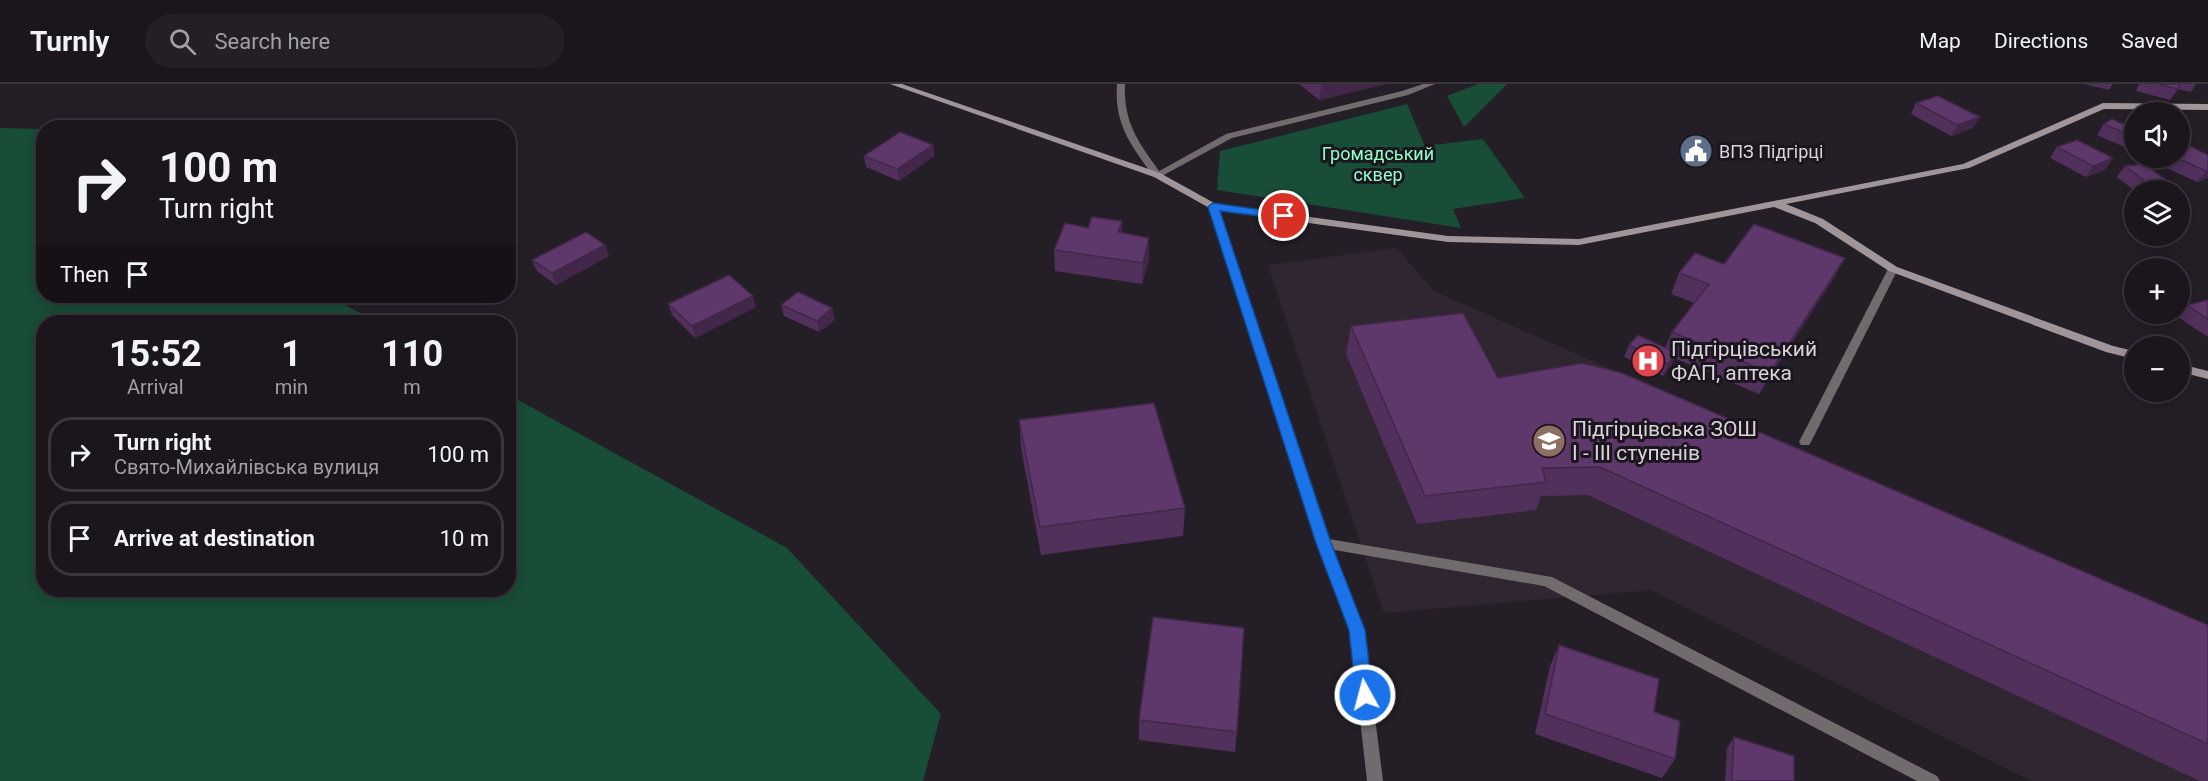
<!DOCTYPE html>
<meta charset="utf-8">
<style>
:root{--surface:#1b161c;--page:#241f25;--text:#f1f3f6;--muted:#a09fa3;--line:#39353b}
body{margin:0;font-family:Roboto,sans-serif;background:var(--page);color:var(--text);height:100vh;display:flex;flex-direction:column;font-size:22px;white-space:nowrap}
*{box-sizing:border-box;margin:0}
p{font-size:20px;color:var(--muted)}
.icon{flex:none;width:33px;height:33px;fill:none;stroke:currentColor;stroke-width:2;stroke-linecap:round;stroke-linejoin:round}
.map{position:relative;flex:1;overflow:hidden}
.sheet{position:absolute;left:36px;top:231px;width:480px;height:282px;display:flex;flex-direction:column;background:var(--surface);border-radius:24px;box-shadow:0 3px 15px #0003,0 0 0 2px var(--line)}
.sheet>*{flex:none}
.top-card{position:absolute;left:36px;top:36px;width:480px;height:183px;border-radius:24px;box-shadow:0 3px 15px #0003,0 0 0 2px var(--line);background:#1b161c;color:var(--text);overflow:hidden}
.buttons{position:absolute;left:2124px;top:18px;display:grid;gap:12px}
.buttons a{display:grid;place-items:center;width:66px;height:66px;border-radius:50%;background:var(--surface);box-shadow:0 3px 15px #0003,0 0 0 2px var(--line);font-size:30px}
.pin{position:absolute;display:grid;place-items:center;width:51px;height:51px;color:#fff;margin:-26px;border:3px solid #fff;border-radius:50%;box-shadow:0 2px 6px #0007}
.me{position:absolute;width:66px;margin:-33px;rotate:353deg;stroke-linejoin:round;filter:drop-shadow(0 0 4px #0008)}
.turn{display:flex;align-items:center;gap:21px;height:126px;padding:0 24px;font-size:27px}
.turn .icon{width:78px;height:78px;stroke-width:2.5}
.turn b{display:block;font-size:42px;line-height:51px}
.then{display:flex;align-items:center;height:57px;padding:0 24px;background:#0003;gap:12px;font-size:22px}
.eta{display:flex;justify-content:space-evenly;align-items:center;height:102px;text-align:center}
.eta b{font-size:36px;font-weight:700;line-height:42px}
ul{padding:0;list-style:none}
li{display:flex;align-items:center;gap:18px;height:75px;margin:0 12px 9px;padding:0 12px;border:3px solid var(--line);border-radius:24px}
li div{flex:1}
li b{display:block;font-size:22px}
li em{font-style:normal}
header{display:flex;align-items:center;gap:36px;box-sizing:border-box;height:84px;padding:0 30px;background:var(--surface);border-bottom:2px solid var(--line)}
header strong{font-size:28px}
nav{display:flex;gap:33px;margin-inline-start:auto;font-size:21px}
.search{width:420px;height:54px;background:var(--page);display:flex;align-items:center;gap:15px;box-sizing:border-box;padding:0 21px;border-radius:33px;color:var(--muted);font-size:22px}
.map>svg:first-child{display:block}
</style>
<header>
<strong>Turnly</strong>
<div class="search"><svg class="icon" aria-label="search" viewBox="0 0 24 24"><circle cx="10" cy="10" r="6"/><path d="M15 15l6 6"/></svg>Search here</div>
<nav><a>Map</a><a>Directions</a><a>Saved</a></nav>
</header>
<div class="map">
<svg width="2208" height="697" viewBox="0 0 2208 697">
<rect width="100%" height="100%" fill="#241e26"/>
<path fill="#2f2632" d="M 1396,164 L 1434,207 L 2208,549 L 2208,697 L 2031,697 L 1651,506 L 1384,529 L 1268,181 Z"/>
<g fill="#184d37">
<path d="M 1478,0 L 1507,0 L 1464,43 L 1447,12 Z"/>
<path d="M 1407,20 L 1425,62 L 1483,55 L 1525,114 L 1453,125 L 1461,144 L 1217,106 L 1220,67 Z"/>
<path d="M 0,44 L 43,45 L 44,212 L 328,212 L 377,238 L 44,238 L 44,506 L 508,506 L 509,311 L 787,464 L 941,630 L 923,697 L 0,697 Z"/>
</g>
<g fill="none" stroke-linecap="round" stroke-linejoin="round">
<g fill="#726b6d" fill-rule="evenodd">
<path d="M 1117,0 L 1125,0 C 1123,40 1140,60 1162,91 L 1160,93 L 1154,93 C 1131,61 1114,41 1117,0 Z"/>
<path d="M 1893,182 L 1898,185 L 1811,358 L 1809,361 L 1801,361 L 1799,358 L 1888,185 Z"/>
<path d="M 1323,454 L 1552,493 L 1937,692 L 1940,697 L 1917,697 L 1544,502 L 1323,464 L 1318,463 L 1316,459 L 1318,455 Z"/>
</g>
<g fill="#726b6d" fill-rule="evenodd">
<path d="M 1423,0 L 1435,0 L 1408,11 L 1232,54 L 1160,93 L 1154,93 L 1152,91 L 1226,50 L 1402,7 Z"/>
<path d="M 1213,120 L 1218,123 L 1330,459 L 1364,546 L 1383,697 L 1367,697 L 1350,546 L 1316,459 L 1208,123 Z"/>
</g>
<g fill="#a09699" fill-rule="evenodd">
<path d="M 890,0 L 902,0 L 1160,89 L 1216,120 L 1448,152 L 1579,155 L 1963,80 L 2103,19 L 2208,20 L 2208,26 L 2104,25 L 1969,84 L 1786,120 L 1823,135 L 1897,183 L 2113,262 L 2134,267 L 2134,275 L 2106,268 L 1889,187 L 1815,139 L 1774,123 L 1579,161 L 1448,158 L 1213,126 L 1154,93 Z"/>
<path d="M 2180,280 L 2208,287 L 2208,295 L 2180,288 Z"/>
</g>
</g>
<g fill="#51305b">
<path d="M 1299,0 L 1386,0 L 1319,16 Z"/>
<path d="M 2085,0 L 2113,0 L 2109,6 Z"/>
<path d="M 2139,0 L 2196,0 L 2191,8 L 2178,5 L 2170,16 L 2136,7 Z"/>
<path d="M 1916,19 L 1973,44 L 1951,52 L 1911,30 Z"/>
<path d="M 2104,40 L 2134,45 L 2134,60 L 2127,64 L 2097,51 Z"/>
<path d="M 933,61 L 934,72 L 899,97 L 866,83 L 864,72 Z"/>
<path d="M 2057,63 L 2106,85 L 2086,93 L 2050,74 Z"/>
<path d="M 2208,71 L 2208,94 L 2197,98 L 2145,74 L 2180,74 Z"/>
<path d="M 2125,82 L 2169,98 L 2163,106 L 2134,106 L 2117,93 Z"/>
<path d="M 1122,137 L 1122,149 L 1149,154 L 1149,175 L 1142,200 L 1055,187 L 1054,166 L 1088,144 Z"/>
<path d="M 605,161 L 609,172 L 556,201 L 537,187 L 532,176 Z"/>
<path d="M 1845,174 L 1834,194 L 1759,310 L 1674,274 L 1671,281 L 1663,292 L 1624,273 L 1629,261 L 1665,264 L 1672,248 L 1694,219 L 1671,210 L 1679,189 L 1724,180 Z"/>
<path d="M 2208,216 L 2208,253 L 2178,233 L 2187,221 Z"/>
<path d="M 668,220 L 756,223 L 695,254 L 672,231 Z"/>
<path d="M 781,221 L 832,224 L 835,236 L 819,248 L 784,232 Z"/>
<path d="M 1351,242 L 2208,541 L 2208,697 L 2200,697 L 1588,411 L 1541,412 L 1536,426 L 1417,440 L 1346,270 Z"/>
<path d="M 1019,336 L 1185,424 L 1183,452 L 1041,471 L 1021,364 Z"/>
<path d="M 1559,561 L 1654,628 L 1675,675 L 1662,694 L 1535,650 L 1550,582 Z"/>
<path d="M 1139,636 L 1237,648 L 1235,668 L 1139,656 Z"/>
<path d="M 1734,653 L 1794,697 L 1725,697 L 1727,664 Z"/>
</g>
<g fill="#42274a">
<path d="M 1322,0 L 1386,0 L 1319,16 Z"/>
<path d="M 1980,33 L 1973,44 L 1951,52 L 1957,41 Z"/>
<path d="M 2134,53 L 2134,60 L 2127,64 Z"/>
<path d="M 933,61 L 934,72 L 899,97 L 897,85 Z"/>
<path d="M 2113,74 L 2106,85 L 2086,93 L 2093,82 Z"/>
<path d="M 2208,86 L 2208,94 L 2197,98 L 2206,87 Z"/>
<path d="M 1122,137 L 1122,158 L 1118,148 Z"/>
<path d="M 1149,154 L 1149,175 L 1142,200 L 1143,179 Z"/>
<path d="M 605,161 L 609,172 L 556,201 L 552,189 Z"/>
<path d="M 1845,174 L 1834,194 L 1759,310 L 1770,289 Z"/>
<path d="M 753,212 L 756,223 L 695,254 L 692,242 Z"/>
<path d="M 832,224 L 835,236 L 819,248 L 817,237 Z"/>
<path d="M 1677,269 L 1671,281 L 1663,292 L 1668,280 Z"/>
</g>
<g fill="#5e386a" stroke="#42274a" stroke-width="1.5">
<path d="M 2158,0 L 2180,0 L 2178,5 Z"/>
<path d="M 1938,12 L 1980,33 L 1957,41 L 1916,19 Z"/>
<path d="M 2112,35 L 2134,45 L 2134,53 L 2104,40 Z"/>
<path d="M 900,48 L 933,61 L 897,85 L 864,72 Z"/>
<path d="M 2077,56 L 2113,74 L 2093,82 L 2057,63 Z"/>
<path d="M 2180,57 L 2208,71 L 2208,86 L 2206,87 L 2177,74 L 2180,74 Z"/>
<path d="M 2144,80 L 2169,98 L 2149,100 L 2125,82 Z"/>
<path d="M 1092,133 L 1122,137 L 1118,148 L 1149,154 L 1143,179 L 1054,166 L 1065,139 L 1088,144 Z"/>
<path d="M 1754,140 L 1845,174 L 1770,289 L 1672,248 L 1709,200 L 1679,189 L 1695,169 L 1724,180 Z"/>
<path d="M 586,148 L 605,161 L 552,189 L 532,176 Z"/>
<path d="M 729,191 L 753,212 L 692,242 L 668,220 Z"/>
<path d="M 798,208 L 832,224 L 817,237 L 781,221 Z"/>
<path d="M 2208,216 L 2208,235 L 2187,221 Z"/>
<path d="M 1463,229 L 1498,294 L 1582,279 L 1622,289 L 2208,541 L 2208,660 L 1600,383 L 1542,384 L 1546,398 L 1425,412 L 1351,242 Z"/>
<path d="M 1638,251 L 1677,269 L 1668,280 L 1629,261 Z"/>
<path d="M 1154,319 L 1185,424 L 1040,443 L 1019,336 Z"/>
<path d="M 1153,533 L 1244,544 L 1237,648 L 1139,636 Z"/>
<path d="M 1559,561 L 1659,595 L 1654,628 L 1680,637 L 1675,675 L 1545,630 Z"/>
<path d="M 1734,653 L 1794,672 L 1794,697 L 1732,697 Z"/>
</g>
<path fill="#1a73e8" stroke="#114b97" stroke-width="1.5" d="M 1213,119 L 1284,129 L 1289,132 L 1284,135 L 1220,127 L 1331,459 L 1365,546 L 1373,611 L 1371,616 L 1365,618 L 1359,616 L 1356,611 L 1349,546 L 1316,459 L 1208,123 Z"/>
<defs>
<symbol id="civic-disc" viewBox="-11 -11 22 22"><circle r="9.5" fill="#5c6f8a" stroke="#1b151d"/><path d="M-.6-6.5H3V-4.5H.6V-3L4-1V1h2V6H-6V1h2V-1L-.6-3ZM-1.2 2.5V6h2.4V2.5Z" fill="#fff"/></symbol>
<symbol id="hospital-disc" viewBox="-11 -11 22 22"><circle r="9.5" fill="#e0444e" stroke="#1b151d"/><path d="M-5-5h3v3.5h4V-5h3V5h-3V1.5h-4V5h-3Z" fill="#fff"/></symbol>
<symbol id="school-disc" viewBox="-11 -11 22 22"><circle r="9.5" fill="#8d6e63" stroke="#1b151d"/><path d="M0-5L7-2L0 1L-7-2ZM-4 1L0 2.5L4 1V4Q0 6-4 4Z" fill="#fff"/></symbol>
</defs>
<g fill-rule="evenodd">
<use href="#civic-disc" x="1677" y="48" width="38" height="38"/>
<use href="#hospital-disc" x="1629" y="258" width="38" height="38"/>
<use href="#school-disc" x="1530" y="338" width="38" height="38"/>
</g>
<g text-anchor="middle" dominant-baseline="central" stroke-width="6" stroke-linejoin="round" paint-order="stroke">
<g font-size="18" fill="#d8d4d9" stroke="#1b151d" text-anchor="start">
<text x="1719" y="67">ВПЗ Підгірці</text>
</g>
<g font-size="18" fill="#94fecb" stroke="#1b151d">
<text x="1378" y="69">Громадський<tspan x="1378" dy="21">сквер</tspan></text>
</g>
<g font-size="21" fill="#d8d4d9" stroke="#1b151d" text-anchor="start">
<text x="1671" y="265">Підгірцівський<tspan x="1671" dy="24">ФАП, аптека</tspan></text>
<text x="1572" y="345">Підгірцівська ЗОШ<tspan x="1572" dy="24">І - ІІІ ступенів</tspan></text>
</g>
</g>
</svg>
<div class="buttons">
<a><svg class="icon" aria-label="sound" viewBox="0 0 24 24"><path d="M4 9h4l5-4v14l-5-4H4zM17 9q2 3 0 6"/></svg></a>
<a><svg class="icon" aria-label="layers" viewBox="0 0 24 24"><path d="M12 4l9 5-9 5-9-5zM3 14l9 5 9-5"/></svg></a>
<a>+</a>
<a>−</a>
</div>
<div class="pin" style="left:1284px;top:132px;background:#d93025"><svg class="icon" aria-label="arrive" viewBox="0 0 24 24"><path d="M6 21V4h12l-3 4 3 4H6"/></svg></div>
<svg class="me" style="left:1365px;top:611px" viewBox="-20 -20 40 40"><circle r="17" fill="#1a73e8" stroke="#fff" stroke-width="3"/><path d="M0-11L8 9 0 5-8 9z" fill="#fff"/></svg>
<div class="top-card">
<div class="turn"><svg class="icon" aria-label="right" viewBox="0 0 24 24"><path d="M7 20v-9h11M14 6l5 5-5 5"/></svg><div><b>100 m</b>Turn right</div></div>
<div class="then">Then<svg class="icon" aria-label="arrive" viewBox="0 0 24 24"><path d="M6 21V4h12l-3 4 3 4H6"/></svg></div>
</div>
<section class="sheet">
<div class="eta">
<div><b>15:52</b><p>Arrival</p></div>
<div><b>1</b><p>min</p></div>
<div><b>110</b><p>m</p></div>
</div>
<ul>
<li><svg class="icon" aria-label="right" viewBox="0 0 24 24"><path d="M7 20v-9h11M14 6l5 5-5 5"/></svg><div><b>Turn right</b><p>Свято-Михайлівська вулиця</p></div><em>100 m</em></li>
<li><svg class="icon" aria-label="arrive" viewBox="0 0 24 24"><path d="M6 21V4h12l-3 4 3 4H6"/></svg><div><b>Arrive at destination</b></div><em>10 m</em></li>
</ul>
</section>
</div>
